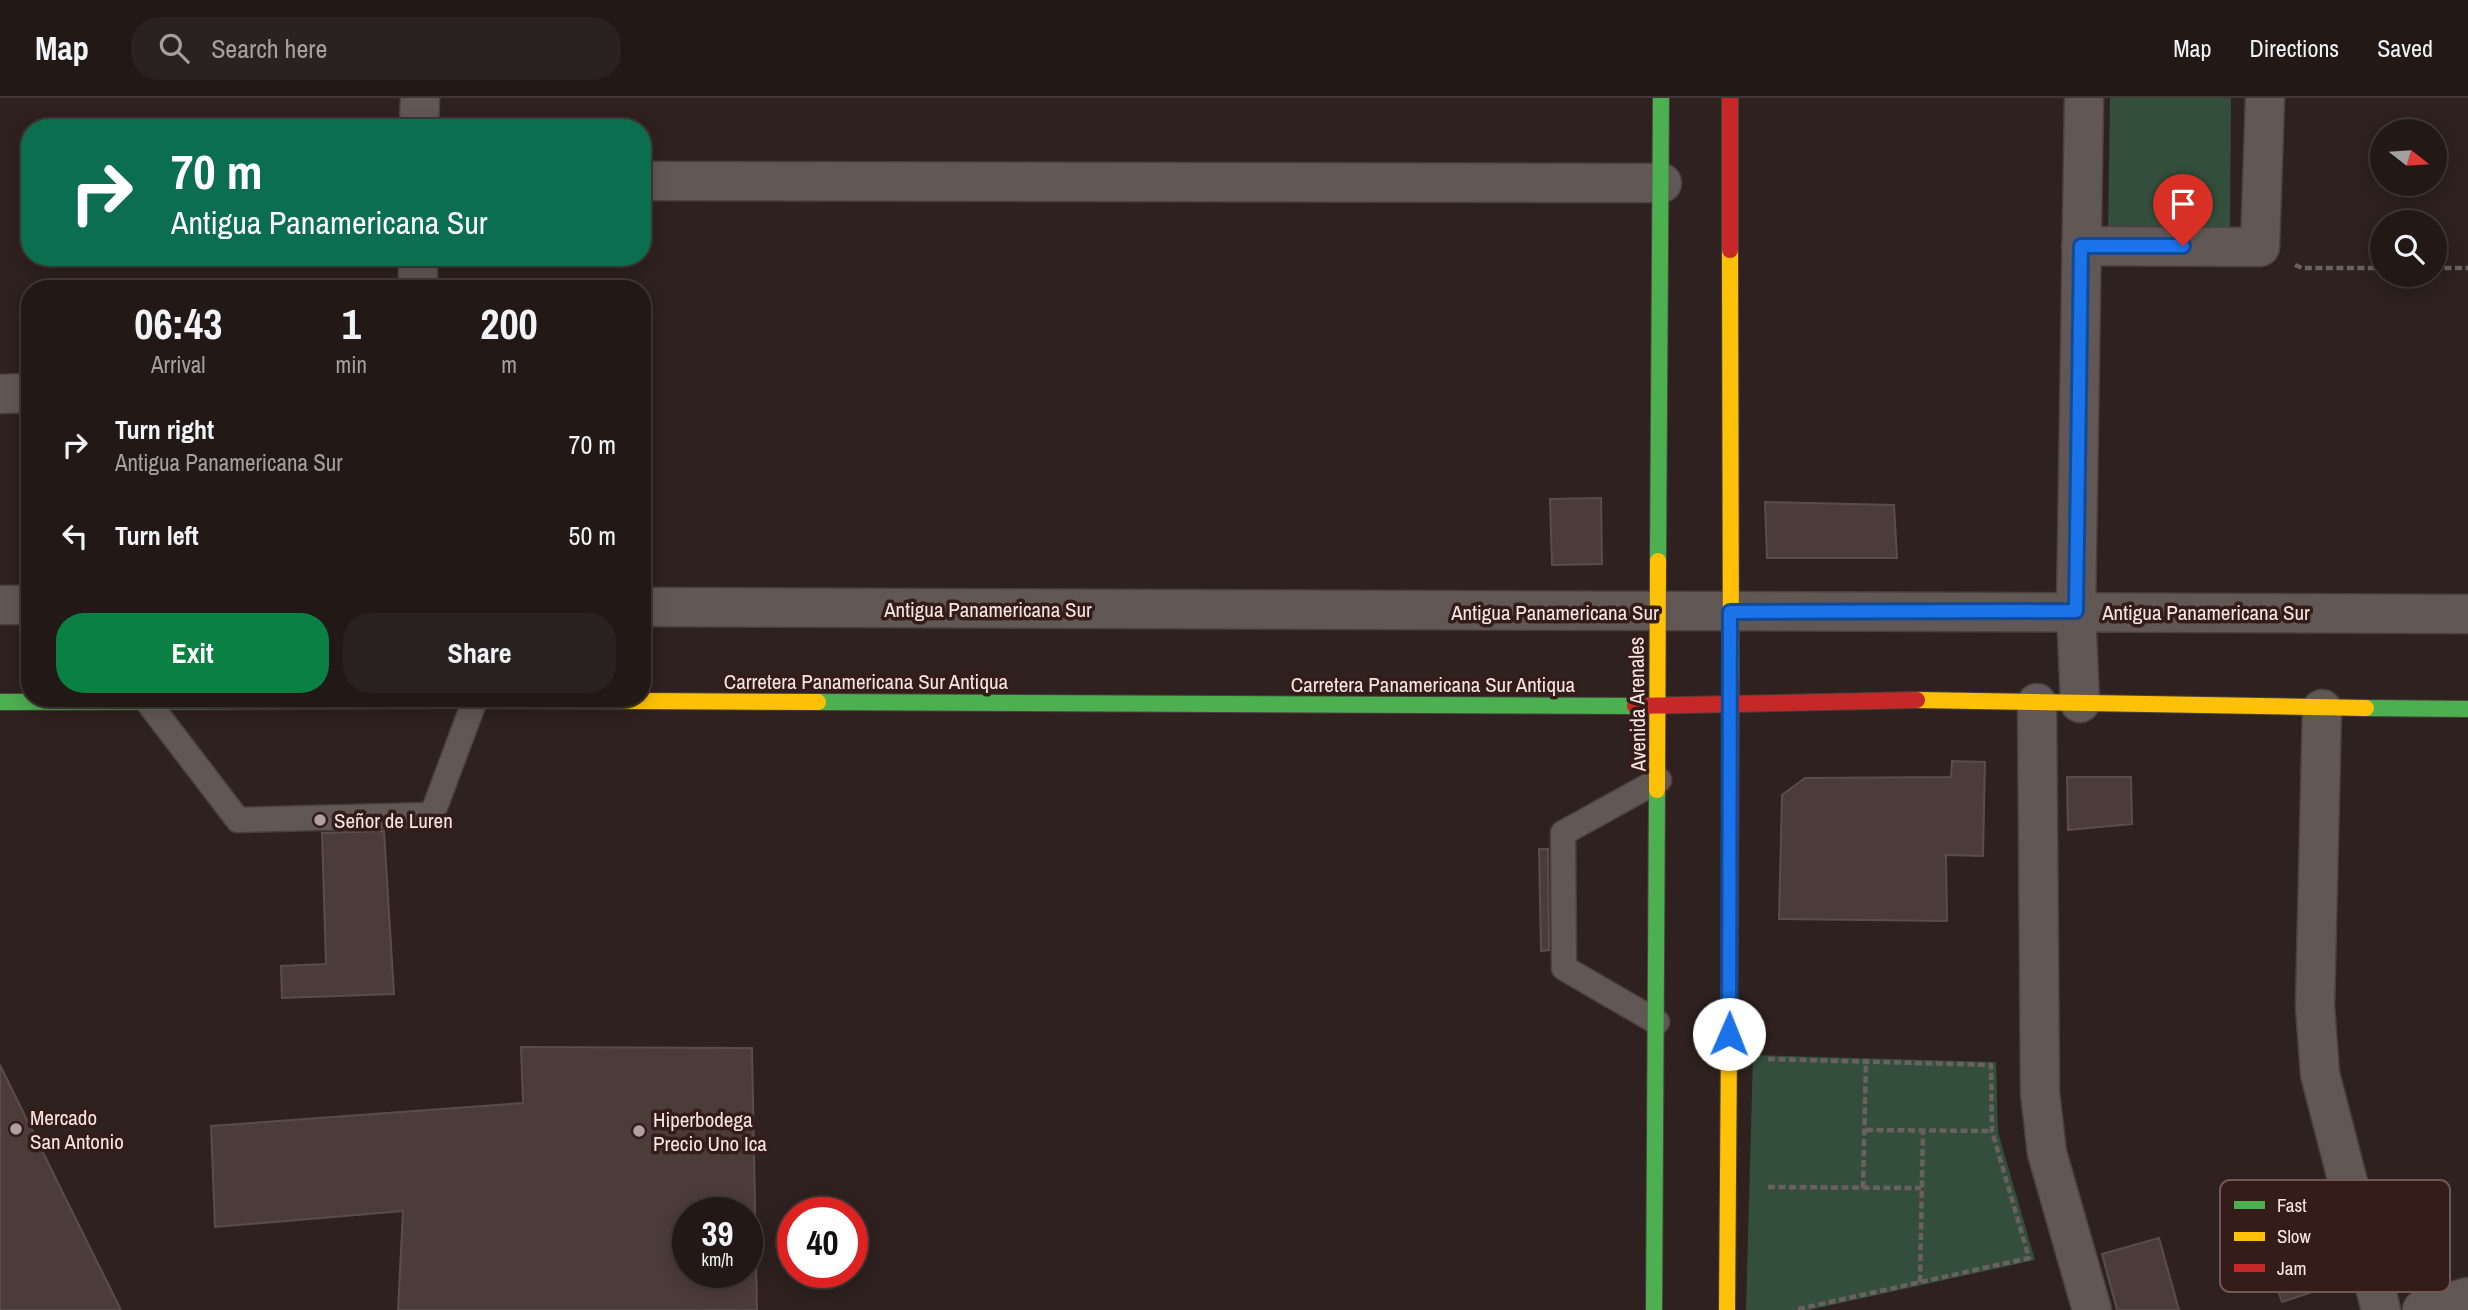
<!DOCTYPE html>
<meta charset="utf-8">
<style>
:root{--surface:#221917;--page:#2a2220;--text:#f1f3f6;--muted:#a2a0a1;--line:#3f3836;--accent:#0b8043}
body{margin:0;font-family:"Archivo Narrow",sans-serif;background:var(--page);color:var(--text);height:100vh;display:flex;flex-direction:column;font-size:26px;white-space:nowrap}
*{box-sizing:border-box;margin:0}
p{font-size:23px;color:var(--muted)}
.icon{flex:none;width:38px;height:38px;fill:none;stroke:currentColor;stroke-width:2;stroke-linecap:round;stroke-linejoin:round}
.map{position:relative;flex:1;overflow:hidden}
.drawer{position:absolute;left:21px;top:182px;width:630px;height:427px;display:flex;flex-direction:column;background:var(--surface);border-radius:28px;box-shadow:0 4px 18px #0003,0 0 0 2px var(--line)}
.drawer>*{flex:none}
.hud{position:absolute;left:21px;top:21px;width:630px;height:147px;border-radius:28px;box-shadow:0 4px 18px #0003,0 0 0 2px var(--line);background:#0b6e4f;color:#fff;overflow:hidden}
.needle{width:46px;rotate:107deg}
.tools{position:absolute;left:2370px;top:21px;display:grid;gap:14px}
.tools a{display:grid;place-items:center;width:77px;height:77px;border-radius:50%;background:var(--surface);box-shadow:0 4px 18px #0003,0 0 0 2px var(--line);font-size:35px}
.speed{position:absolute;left:672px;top:1099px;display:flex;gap:14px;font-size:35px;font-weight:700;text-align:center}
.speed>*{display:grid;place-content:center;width:91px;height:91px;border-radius:50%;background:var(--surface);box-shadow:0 4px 18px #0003,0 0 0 2px var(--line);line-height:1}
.speed small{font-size:18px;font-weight:400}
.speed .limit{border:10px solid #d22;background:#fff;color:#111}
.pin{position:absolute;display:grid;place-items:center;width:60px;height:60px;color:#fff;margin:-72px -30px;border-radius:50% 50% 50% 0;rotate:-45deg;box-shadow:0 0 7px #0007}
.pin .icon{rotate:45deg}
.me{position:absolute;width:77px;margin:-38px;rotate:1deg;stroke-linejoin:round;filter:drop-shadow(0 0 5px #0008)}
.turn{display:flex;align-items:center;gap:24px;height:147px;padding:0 35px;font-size:32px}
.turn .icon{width:91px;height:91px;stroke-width:2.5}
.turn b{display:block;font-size:49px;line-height:60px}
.eta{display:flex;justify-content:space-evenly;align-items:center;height:119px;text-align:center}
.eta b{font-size:42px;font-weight:700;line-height:49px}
.action{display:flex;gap:14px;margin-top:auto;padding:14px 35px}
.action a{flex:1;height:80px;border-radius:28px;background:var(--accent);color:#fff;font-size:28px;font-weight:700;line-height:80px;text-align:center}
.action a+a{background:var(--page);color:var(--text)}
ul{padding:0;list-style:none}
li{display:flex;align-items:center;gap:21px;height:91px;padding:0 35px}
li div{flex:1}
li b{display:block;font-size:26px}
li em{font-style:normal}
header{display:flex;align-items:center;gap:42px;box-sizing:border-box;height:98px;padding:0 35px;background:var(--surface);border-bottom:2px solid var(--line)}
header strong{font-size:33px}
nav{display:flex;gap:38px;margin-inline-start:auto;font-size:24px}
.search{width:490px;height:63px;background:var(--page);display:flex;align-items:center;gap:18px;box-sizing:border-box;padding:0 24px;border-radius:28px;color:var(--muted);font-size:26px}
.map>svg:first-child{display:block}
</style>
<header>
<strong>Map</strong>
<div class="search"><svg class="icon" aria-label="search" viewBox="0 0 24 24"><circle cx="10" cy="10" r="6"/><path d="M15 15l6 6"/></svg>Search here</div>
<nav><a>Map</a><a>Directions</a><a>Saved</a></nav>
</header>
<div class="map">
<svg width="2468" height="1212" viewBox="0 0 2468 1212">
<rect width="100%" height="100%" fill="#2e211f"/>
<g fill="#334f3c">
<path d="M 2110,0 L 2231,0 L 2230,136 L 2108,135 Z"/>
<path d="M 1753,957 L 1996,964 L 1998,1034 L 2035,1162 L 1809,1212 L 1746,1212 Z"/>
</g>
<g fill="#4c3c39" stroke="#594d4b" stroke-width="2" fill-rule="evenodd">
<path d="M 1601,400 L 1602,466 L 1552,467 L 1550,401 Z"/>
<path d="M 1765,404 L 1894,407 L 1897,460 L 1767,460 Z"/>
<path d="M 1952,663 L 1985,664 L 1983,758 L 1946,757 L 1947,823 L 1779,821 L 1782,697 L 1805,680 L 1951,679 Z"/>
<path d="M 2067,679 L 2131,679 L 2132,726 L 2068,732 Z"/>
<path d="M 384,733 L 394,896 L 282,900 L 281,868 L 326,866 L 322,735 Z"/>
<path d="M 1539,751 L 1548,751 L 1549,852 L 1541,853 Z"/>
<path d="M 521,949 L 752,950 L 757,1212 L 398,1212 L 403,1113 L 215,1129 L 211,1028 L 523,1005 ZM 688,1115 L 747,1115 L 747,1174 L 688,1174 Z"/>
<path d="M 0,967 L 63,1095 L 121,1212 L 0,1212 Z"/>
<path d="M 2301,1097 L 2330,1188 L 2282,1204 L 2252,1114 Z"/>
<path d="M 2159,1140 L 2179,1212 L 2117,1212 L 2102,1156 Z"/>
</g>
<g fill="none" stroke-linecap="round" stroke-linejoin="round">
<defs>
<g id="lane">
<path d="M 147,603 L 238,722 L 432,717 L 475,602"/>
<path d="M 1657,924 L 1564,870 L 1563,735 L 1659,682"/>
</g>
<g id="street">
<path d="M 419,30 L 420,0"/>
<path d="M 642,83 L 1662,85"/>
<path d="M 2081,148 L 2260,149 L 2265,0"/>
<path d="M 418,191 L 418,159"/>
<path d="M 0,296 L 30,295"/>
<path d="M 0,507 L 30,507"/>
<path d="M 642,509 L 2468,516"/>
<path d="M 2037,605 L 2040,995 L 2047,1055 L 2092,1212"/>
<path d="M 2080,605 L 2076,513 L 2084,0"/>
<path d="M 2322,611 L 2315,908 L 2320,976 L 2381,1212"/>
<path d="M 2422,1212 L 2468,1199"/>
</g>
<g id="fast">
<path d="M 1658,463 L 1661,0"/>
<path d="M 0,604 L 464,602"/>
<path d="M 818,604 L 1635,608"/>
<path d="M 2366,610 L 2468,611"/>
<path d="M 1654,1212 L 1657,692"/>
</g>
<g id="slow">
<path d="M 1730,152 L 1731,581"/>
<path d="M 464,602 L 818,604"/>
<path d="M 1917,602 L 2366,610"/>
<path d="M 1657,692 L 1658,463"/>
<path d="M 1727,1212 L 1730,812"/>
</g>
<g id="jam">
<path d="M 1730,0 L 1730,152"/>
<path d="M 1635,608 L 1917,602"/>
<path d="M 1730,812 L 1731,581"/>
</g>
</defs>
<use href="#lane" stroke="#4b403d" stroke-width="27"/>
<use href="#street" stroke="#4b403d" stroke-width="41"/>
<use href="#fast" stroke="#4b403d" stroke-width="18"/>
<use href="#slow" stroke="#4b403d" stroke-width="18"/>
<use href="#jam" stroke="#4b403d" stroke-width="18"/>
<g stroke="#6a605e" stroke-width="4.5" stroke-dasharray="7 3.5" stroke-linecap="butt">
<path d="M 2295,167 L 2302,170 L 2382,170"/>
<path d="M 2434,170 L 2468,170"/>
<path d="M 1768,961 L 1991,967 L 1992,1033 L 2029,1160 L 1794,1212"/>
<path d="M 1866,1032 L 1992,1033"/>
<path d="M 1768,1089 L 1921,1090"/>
<path d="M 1863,1090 L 1866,961"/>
<path d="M 1920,1184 L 1923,1032"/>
</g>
<use href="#lane" stroke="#615755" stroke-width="24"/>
<use href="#street" stroke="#615755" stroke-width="38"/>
<use href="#fast" stroke="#4caf50" stroke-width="16"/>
<use href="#slow" stroke="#ffc107" stroke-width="16"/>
<use href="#jam" stroke="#c62828" stroke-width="16"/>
</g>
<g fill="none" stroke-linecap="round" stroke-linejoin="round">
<defs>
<path id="route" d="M 1729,936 L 1730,514 L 2076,513 L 2081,148 L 2183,148"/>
</defs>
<use href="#route" stroke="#114b97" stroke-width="18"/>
<use href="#route" stroke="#1a73e8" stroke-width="12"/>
</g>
<g fill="#b1a19e" stroke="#341d19" stroke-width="2.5">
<circle cx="320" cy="722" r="7"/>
<circle cx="16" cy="1031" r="7"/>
<circle cx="639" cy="1033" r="7"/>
</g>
<g text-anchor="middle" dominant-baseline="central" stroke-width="7" stroke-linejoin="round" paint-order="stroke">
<g font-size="21" fill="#f7e6e3" stroke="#341d19">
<text x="988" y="511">Antigua Panamericana Sur</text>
<text x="1555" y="514">Antigua Panamericana Sur</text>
<text x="2206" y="514">Antigua Panamericana Sur</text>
<text x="866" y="583">Carretera Panamericana Sur Antiqua</text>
<text x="1433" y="586">Carretera Panamericana Sur Antiqua</text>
<text transform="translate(1637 606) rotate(-91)">Avenida Arenales</text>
</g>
<g font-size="21" fill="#f7e6e3" stroke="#341d19" text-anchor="start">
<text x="334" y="722">Señor de Luren</text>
<text x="30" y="1019">Mercado<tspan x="30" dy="24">San Antonio</tspan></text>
<text x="653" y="1021">Hiperbodega<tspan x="653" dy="24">Precio Uno Ica</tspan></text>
</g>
</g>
<rect x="2220" y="1082" width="230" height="112" rx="10" fill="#341d19" stroke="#6e5956" stroke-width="2"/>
<rect x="2234" y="1103" width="31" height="8" fill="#4caf50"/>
<rect x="2234" y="1134" width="31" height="9" fill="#ffc107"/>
<rect x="2234" y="1166" width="31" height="8" fill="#c62828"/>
<g font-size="19" fill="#f7e6e3">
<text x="2277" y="1114">Fast</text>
<text x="2277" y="1145">Slow</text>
<text x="2277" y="1177">Jam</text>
</g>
</svg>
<div class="tools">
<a><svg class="needle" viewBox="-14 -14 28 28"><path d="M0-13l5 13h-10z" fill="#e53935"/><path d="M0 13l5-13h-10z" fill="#a2a0a1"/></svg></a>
<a><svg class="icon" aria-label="search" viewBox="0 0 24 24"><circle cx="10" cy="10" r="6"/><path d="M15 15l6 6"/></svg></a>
</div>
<div class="speed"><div>39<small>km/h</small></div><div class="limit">40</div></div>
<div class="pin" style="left:2183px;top:148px;background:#d93025"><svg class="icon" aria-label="arrive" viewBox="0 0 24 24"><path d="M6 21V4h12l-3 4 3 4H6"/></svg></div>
<svg class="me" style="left:1729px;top:936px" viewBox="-20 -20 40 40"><circle r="19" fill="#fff"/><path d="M0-13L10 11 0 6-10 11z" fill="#1a73e8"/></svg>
<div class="hud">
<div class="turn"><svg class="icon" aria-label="right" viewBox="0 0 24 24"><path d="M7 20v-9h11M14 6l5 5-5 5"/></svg><div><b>70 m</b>Antigua Panamericana Sur</div></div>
</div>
<section class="drawer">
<div class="eta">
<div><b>06:43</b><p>Arrival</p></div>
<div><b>1</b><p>min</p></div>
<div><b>200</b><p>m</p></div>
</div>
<ul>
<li><svg class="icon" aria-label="right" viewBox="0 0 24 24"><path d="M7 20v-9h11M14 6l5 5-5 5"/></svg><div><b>Turn right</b><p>Antigua Panamericana Sur</p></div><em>70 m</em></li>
<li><svg class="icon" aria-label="left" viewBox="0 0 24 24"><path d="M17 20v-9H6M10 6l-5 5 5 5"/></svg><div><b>Turn left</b></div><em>50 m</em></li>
</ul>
<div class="action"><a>Exit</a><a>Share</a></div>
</section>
</div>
